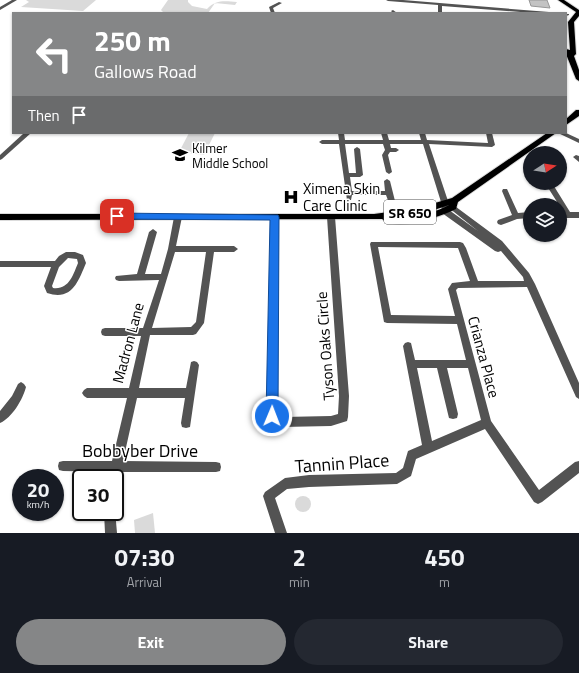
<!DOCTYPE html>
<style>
:root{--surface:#171b24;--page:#242831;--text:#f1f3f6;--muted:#9ea1a6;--accent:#858687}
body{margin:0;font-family:"Titillium Web",sans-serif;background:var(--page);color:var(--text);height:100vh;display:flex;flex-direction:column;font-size:15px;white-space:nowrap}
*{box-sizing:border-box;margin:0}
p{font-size:13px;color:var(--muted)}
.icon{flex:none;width:22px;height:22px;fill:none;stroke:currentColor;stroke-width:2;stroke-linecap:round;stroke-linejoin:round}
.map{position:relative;height:533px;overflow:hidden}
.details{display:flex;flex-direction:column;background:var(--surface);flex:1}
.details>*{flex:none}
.hud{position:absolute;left:12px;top:12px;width:555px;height:122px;border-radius:0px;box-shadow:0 1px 3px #0004;background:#858687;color:#fff;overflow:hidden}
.needle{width:26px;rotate:78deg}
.controls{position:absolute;left:523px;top:146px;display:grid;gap:8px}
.controls a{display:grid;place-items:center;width:44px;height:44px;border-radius:50%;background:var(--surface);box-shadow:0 1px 3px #0004;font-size:20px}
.speed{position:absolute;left:12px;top:469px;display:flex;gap:8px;font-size:20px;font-weight:700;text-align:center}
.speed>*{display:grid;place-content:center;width:52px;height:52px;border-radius:50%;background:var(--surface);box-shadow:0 1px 3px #0004;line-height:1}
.speed small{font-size:10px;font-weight:400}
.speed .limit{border:2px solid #111;border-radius:6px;background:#fff;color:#111}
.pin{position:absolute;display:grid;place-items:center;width:34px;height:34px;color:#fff;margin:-17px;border-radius:8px;box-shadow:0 2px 6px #0006}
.me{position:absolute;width:44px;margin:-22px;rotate:1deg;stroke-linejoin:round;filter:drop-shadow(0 0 3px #0008)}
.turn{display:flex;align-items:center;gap:14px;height:84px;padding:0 16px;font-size:18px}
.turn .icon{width:52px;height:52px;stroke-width:2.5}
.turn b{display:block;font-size:28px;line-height:34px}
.then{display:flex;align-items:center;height:38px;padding:0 16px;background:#0003;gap:8px;font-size:15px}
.eta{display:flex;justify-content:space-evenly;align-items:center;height:68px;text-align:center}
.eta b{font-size:24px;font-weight:700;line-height:28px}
.primary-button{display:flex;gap:8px;margin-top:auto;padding:8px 16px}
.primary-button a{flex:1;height:46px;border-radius:24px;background:var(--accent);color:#fff;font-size:16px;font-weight:700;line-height:46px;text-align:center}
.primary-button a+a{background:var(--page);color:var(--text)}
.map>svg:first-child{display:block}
</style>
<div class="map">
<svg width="579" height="533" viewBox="0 0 579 533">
<rect width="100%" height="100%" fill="#fff"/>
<g fill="#dadada">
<path d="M 26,0 L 96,0 L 83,11 L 21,7 L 29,2 Z"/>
<path d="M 168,0 L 188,0 L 188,2 L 192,6 L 207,9 C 216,0 223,1 237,2 L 235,5 L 215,3 L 208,13 L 163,12 L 161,10 Z"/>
<path d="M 189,133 L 215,133 L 204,155 L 179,152 Z"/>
<circle cx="303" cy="504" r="8"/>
<path d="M 153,513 L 155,533 L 135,533 L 134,520 Z"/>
</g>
<path fill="#c3c3c3" stroke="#979797" d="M 529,0 L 547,0 L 550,8 L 531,6 Z"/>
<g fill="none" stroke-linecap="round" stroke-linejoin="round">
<defs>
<g id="major">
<path d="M 558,0 L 564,0 L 579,10 L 579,16 L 574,22 L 576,54 L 574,56 L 579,70 L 579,81 L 576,79 L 566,54 L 566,49 L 570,50 L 568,22 L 576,12 Z"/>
<path d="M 576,110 L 579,110 L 579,116 L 566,125 L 566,119 Z"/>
<path d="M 547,133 L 556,133 L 458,202 L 456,209 C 440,217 398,231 382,219 L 0,220 L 0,214 L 374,214 L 418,208 L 452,198 ZM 449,205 C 437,212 422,215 408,216 L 428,212 Z"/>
</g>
</defs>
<use href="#major" stroke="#dbdbdb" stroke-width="2"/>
<g fill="#535353" fill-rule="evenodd">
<path d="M 12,0 L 17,0 L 0,10 L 0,7 Z"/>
<path d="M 386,0 L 403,0 L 549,12 L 551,13 L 533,13 L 442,6 L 442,13 L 438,13 L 438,5 L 388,1 Z"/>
<path d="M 279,2 L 282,3 L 273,8 L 275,13 L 271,13 L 269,7 Z"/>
<path d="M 393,10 L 397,13 L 393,13 L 391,11 Z"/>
<path d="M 566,14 L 569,14 L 569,15 L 566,16 Z"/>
<path d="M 24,133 L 31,133 L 2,159 L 0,160 L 0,155 Z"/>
<path d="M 338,133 L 344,133 L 345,140 L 383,140 L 381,133 L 387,133 L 389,140 L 421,140 L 419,133 L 425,133 L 427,140 L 488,143 L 486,133 L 492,133 L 495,145 L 492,147 L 429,144 L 448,201 L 502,241 L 529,273 L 535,284 L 579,383 L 579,399 L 576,397 L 527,287 L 458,288 L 456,290 L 491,421 L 539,490 L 575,462 L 579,461 L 579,473 L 542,502 L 538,504 L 534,502 L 485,429 L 416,459 L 411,476 L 397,484 L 309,487 L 287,489 L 275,498 L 287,533 L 275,533 L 263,496 L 265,492 L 285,478 L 309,475 L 396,473 L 403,468 L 408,451 L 422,445 L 403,346 L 405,343 L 408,342 L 411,343 L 415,360 L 466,360 L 457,324 L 387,323 L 384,322 L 370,244 L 371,242 L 460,242 L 463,243 L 466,248 L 478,281 L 524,281 L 523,277 L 501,251 L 498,252 L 495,251 L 442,213 L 441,202 L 423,144 L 390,144 L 391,148 L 396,148 L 399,150 L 396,152 L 390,152 L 388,155 L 392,172 L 389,174 L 386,172 L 382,155 L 385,150 L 383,144 L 345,144 L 349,173 L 356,173 L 354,149 L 357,147 L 360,149 L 363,175 L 360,177 L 350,177 L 352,191 L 385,191 L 384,181 L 387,179 L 390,181 L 395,201 L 393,203 L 389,203 L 386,195 L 352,195 L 351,200 L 347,200 L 339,144 L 322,144 L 319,142 L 322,140 L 339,140 ZM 449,208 L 478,231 L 449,210 ZM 378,247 L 458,248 L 470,281 L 452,283 L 448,289 L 455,316 L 391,315 ZM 417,368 L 437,368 L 448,414 L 449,418 L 453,419 L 457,418 L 458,414 L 447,368 L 468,368 L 481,420 L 432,441 Z"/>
<path d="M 558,133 L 566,133 L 579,139 L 579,143 Z"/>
<path d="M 576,155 L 579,156 L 579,162 L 573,157 Z"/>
<path d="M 545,183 L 552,183 L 570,212 L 579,212 L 579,218 L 560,218 L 560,212 L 563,212 L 560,205 L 559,205 Z"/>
<path d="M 503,189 L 507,189 L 518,213 L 530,212 L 530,218 L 517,219 L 501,225 L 498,224 L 497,222 L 498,220 L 512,215 L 502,191 Z"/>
<path d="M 178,214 L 182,217 L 176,246 L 234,246 L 238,249 L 234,252 L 214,252 L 204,323 L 196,334 L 193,335 L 150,335 L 139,388 L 186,388 L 191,362 L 194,361 L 197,362 L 199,365 L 190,427 L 186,428 L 182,427 L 181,423 L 185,398 L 137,398 L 123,461 L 216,462 L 220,463 L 221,467 L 220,471 L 216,472 L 121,472 L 118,482 L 115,483 L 115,478 L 108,478 L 110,472 L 63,471 L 59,470 L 58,466 L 59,462 L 63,461 L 112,461 L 127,398 L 87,398 L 84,396 L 82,393 L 84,390 L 87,388 L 129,388 L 141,336 L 105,336 L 102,335 L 101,332 L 102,329 L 105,328 L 143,328 L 159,280 L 119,281 L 116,280 L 115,278 L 116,276 L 137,274 L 149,232 L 153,229 L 157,232 L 145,274 L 161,274 L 168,249 L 174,217 ZM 175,252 L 206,252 L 196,322 L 191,327 L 152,328 Z"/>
<path d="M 275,214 L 279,217 L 277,413 L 283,417 L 331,416 L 338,414 L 339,396 L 327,217 L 331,214 L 335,217 L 349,396 L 348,417 L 347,421 L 331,426 L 282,427 L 268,420 L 267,416 L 271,217 Z"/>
<path d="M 66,252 L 75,252 L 83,255 L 86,263 C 78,282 72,301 47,293 L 44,286 L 51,267 L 0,267 L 0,261 L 55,261 L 59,256 ZM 68,258 L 77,259 L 78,263 C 73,275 69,290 53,288 L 52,286 L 59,267 Z"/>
<path d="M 21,382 L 24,384 L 26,387 C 23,399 12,418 0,423 L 0,411 L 12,396 L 18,384 Z"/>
<path d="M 115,510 L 117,533 L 105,533 L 104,512 L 115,512 Z"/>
</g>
<use href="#major" fill="#000" fill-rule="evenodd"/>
</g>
<path fill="#1a73e8" stroke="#114b97" d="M 117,213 L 278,215 L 279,217 L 278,416 L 276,420 L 272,422 L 268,420 L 266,416 L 270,220 L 117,219 L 112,216 Z"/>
<defs>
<symbol id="school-bare" viewBox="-9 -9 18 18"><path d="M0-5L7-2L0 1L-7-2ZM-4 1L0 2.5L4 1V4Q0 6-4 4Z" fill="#000" stroke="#fff" stroke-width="2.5" paint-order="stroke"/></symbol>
<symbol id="hospital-bare" viewBox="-9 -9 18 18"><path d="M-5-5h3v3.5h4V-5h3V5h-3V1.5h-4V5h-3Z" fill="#000" stroke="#fff" stroke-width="2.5" paint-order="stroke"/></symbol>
</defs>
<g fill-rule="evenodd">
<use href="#school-bare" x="169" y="144" width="22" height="22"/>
<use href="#hospital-bare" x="280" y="186" width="22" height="22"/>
</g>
<g text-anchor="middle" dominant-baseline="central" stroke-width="3" stroke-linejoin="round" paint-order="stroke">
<g font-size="13" fill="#000" stroke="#fff" text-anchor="start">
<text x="192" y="148">Kilmer<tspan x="192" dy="15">Middle School</tspan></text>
</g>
<rect fill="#fff" stroke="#4c4c4c" stroke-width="1" x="384" y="200" width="52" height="24" rx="3"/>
<g font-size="14" font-weight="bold" fill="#000">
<text x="410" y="212">SR 650</text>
</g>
<g font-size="15" fill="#000" stroke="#fff" text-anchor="start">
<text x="303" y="188">Ximena Skin<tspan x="303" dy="17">Care Clinic</tspan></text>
</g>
<g font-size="15" fill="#000" stroke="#fff">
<text transform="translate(128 343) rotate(-75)">Madron Lane</text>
<text transform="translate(325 346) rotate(-94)">Tyson Oaks Circle</text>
<text transform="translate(484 357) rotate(75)">Crianza Place</text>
</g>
<g font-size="18" fill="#000" stroke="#fff">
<text x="140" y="450">Bobbyber Drive</text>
<text transform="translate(342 463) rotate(-4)">Tannin Place</text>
</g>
</g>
</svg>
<div class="controls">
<a><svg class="needle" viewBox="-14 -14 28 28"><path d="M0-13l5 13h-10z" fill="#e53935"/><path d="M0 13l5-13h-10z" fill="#9ea1a6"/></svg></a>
<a><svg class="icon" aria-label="layers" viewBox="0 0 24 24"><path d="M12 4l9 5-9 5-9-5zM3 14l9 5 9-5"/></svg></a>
</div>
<div class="speed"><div>20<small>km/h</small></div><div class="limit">30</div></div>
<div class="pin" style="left:117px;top:216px;background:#d93025"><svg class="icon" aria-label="arrive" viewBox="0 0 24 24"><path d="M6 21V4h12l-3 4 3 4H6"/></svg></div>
<svg class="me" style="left:272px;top:416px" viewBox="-20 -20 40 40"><circle r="17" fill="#1a73e8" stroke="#fff" stroke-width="3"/><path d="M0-11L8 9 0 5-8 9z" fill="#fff"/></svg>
<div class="hud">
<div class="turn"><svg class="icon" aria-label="left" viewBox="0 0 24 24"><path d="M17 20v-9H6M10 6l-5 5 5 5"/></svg><div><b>250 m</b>Gallows Road</div></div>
<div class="then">Then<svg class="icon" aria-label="arrive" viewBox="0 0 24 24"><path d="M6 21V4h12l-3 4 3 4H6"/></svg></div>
</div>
</div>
<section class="details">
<div class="eta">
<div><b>07:30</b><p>Arrival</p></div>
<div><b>2</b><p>min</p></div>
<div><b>450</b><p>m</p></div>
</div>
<div class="primary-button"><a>Exit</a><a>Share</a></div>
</section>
